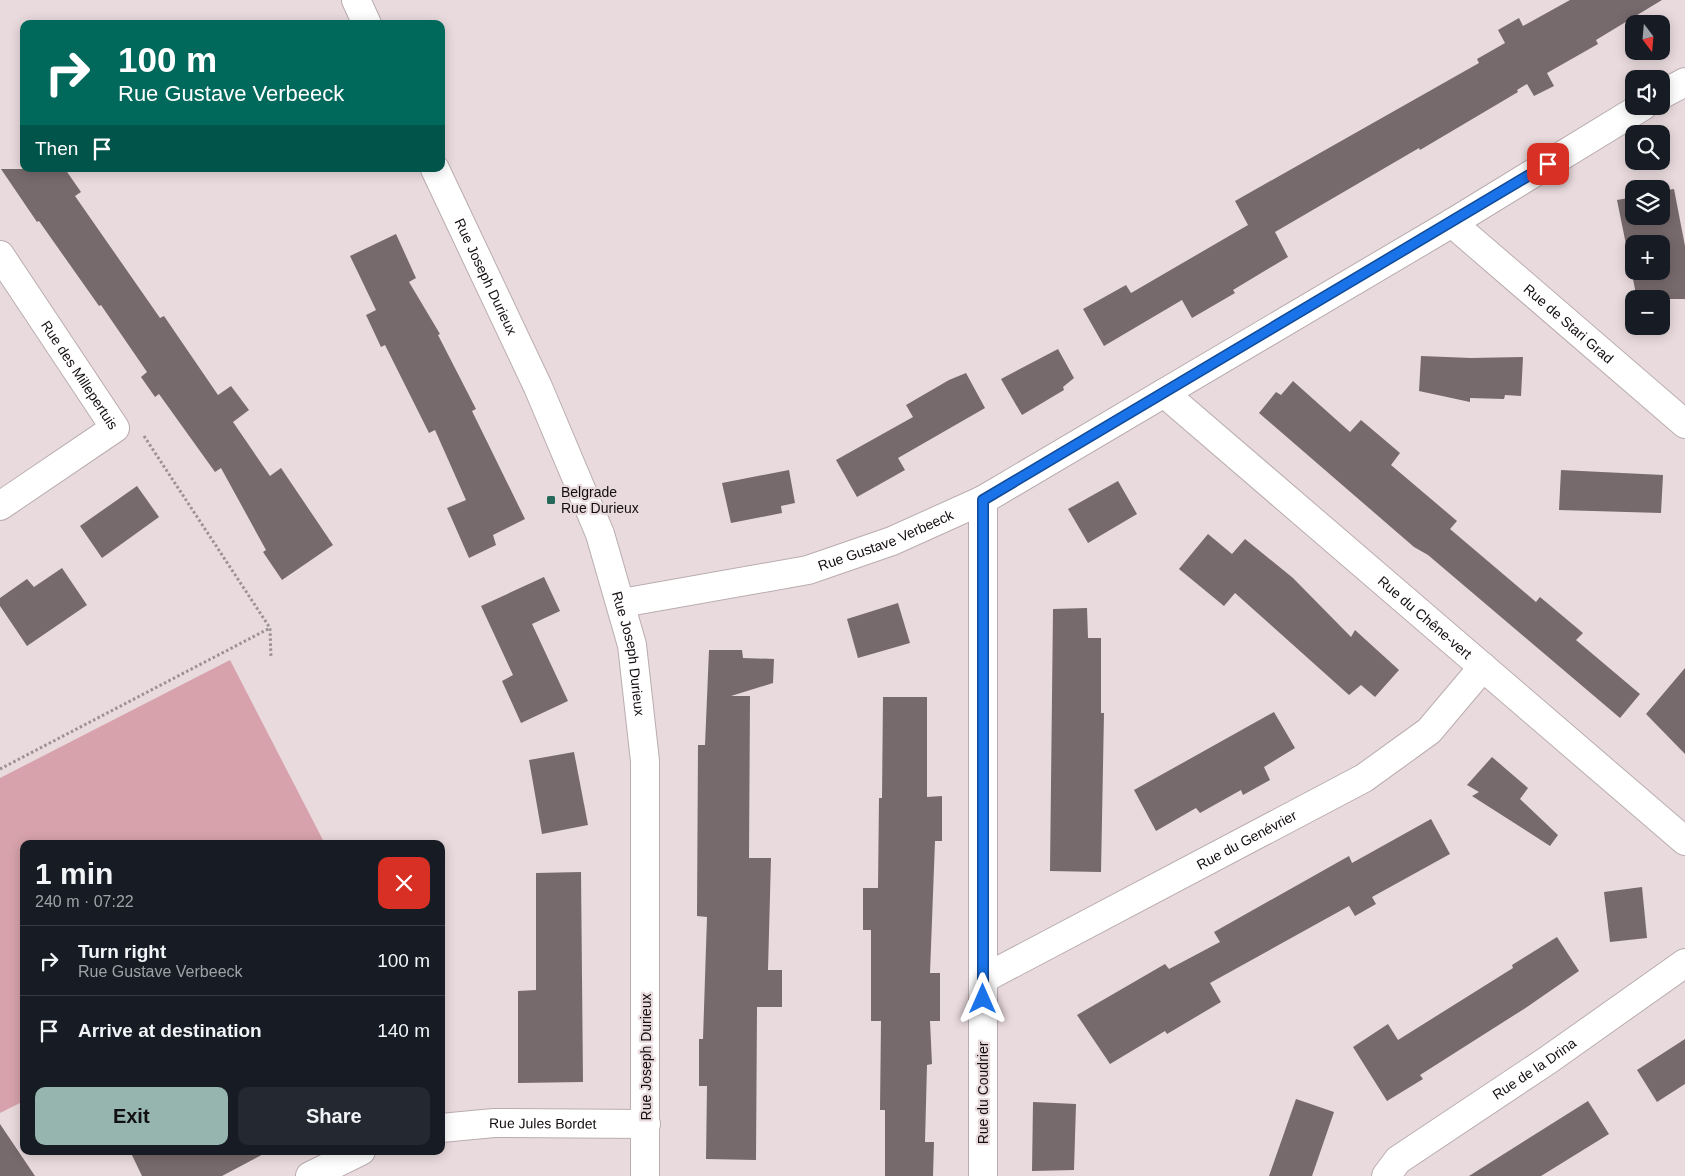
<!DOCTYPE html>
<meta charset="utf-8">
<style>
:root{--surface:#171b24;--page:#242831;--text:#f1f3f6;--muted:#9ea1a6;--line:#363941;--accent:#96b5af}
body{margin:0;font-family:Arial,sans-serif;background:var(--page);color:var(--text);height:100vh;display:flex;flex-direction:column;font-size:19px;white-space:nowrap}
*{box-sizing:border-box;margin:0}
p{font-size:16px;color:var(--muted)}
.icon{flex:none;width:28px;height:28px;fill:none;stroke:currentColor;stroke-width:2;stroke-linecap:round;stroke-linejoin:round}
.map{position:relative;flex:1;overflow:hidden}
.details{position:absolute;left:20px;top:840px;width:425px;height:315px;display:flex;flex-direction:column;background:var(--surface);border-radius:10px;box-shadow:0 2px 12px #0003}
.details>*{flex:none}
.banner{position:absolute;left:20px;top:20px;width:425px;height:152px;border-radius:10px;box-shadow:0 2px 12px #0003;background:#00695c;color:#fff;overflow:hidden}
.needle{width:32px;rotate:164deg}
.tools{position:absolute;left:1625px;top:15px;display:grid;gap:10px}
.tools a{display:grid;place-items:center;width:45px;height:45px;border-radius:10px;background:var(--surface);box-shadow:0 2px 12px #0003;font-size:25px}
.pin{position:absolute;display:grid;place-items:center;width:42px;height:42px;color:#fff;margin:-21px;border-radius:10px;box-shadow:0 2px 8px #0006}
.me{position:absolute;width:55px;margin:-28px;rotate:0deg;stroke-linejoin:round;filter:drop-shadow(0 0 4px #0008)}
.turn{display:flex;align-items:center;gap:18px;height:105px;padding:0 15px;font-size:22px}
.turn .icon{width:65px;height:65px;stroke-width:2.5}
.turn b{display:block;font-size:35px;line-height:42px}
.then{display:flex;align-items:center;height:48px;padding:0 15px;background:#0003;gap:10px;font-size:19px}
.round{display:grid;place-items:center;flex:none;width:52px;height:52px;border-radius:10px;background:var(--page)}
.headline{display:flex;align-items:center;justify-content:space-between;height:85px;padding:0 15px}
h1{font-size:30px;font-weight:800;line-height:38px}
.cta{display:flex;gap:10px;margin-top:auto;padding:10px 15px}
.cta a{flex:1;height:58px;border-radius:10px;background:var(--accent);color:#111;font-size:20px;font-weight:800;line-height:58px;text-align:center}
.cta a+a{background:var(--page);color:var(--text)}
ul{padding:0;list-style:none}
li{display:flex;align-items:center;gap:15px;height:70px;padding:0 15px;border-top:1px solid var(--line)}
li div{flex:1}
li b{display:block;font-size:19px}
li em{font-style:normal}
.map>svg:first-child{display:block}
</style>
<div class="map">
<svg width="1685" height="1176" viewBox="0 0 1685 1176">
<rect width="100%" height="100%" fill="#e9dadd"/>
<path fill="#d7a2ab" d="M 230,660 L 325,844 L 24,844 L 24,1101 L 0,1113 L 0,778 Z"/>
<g fill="#776a6c" fill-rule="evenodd">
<path d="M 1570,0 L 1662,0 L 1596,40 L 1598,44 L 1547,73 L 1554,86 L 1534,96 L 1527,84 L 1517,90 L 1518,92 L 1420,150 L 1419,148 L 1275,232 L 1288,257 L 1233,290 L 1235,293 L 1192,318 L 1182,300 L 1104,346 L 1083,309 L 1126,285 L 1131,293 L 1248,225 L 1235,201 L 1479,63 L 1477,59 L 1505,43 L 1498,30 L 1519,18 L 1523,26 Z"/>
<path d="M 1,169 L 65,169 L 81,192 L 75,196 L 160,318 L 164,316 L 218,395 L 231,386 L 249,410 L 233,422 L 270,476 L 281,468 L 333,545 L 282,580 L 263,552 L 266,550 L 221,468 L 215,472 L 159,394 L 155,397 L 141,377 L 147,372 L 101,305 L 99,306 L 39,221 L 37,222 Z"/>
<path d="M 1674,189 L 1685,246 L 1685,299 L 1637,299 L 1617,200 L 1634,197 L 1634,216 L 1661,216 L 1661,191 ZM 1634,244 L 1661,244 L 1661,271 L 1634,271 Z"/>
<path d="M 396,234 L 416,278 L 409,282 L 440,334 L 438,335 L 476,409 L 472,411 L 525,519 L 493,535 L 496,545 L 469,558 L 447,508 L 466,500 L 435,430 L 429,433 L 385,345 L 381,347 L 366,315 L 376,310 L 350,256 Z"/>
<path d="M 1058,349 L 1074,378 L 1063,387 L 1064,390 L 1022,415 L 1001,379 Z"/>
<path d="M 1421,356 L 1471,358 L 1523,357 L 1521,396 L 1505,395 L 1504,399 L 1470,398 L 1470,402 L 1419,391 Z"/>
<path d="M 966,373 L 985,408 L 898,458 L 905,470 L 857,497 L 836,460 L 913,417 L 906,405 L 949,380 Z"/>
<path d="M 1293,381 L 1350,432 L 1361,420 L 1400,453 L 1391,465 L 1457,521 L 1450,529 L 1536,602 L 1540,597 L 1583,633 L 1576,640 L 1640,694 L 1620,718 L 1428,555 L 1414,547 L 1259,413 L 1276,392 L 1281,395 Z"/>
<path d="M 789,470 L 795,503 L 781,506 L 782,513 L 731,523 L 722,483 Z"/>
<path d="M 1561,470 L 1663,475 L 1661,513 L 1559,510 Z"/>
<path d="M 1118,481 L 1137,514 L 1088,543 L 1068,509 Z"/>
<path d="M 137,486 L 159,517 L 102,558 L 80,526 Z"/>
<path d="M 1208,534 L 1232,554 L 1245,539 L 1293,578 L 1351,637 L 1355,630 L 1399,670 L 1375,697 L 1361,685 L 1349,695 L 1235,593 L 1224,606 L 1179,569 Z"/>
<path d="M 62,568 L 87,605 L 27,646 L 0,606 L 0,598 L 27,579 L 34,587 Z"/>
<path d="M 544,577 L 560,611 L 532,624 L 568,701 L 521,723 L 502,681 L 513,675 L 481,606 Z"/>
<path d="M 898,603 L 910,643 L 858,658 L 847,619 Z"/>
<path d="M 1087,608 L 1088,638 L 1101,638 L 1101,713 L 1104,713 L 1101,872 L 1050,871 L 1053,609 Z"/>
<path d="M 709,650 L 742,650 L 743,658 L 774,659 L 773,683 L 731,696 L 750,696 L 749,858 L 771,858 L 768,970 L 782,970 L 782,1007 L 757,1007 L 756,1160 L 706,1159 L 707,1086 L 699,1086 L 699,1039 L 703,1039 L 707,917 L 697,916 L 698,745 L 705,745 Z"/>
<path d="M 1685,668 L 1685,754 L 1646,714 Z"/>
<path d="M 883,697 L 927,697 L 927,797 L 942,796 L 942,841 L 935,841 L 930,973 L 940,973 L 940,1021 L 930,1021 L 932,1064 L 927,1065 L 925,1142 L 934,1142 L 933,1176 L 885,1176 L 885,1110 L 880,1110 L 881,1021 L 871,1021 L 871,930 L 863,930 L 863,888 L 878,888 L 879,798 L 882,798 Z"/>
<path d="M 1274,712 L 1295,748 L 1264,767 L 1270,780 L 1243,795 L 1241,790 L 1200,813 L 1196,808 L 1156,831 L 1134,790 Z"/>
<path d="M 574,752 L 588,825 L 542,834 L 529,760 Z"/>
<path d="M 1492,757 L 1528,788 L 1520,799 L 1558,835 L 1550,846 L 1472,796 L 1479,792 L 1467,785 Z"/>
<path d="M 1431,819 L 1450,854 L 1372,897 L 1376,904 L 1355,916 L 1349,906 L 1210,983 L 1221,1002 L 1167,1034 L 1165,1031 L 1110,1064 L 1077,1015 L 1165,964 L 1169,969 L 1220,942 L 1214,932 L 1349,856 L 1352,863 Z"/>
<path d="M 581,872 L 583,1082 L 518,1083 L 518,991 L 536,990 L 536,873 Z"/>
<path d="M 1642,887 L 1647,938 L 1610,942 L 1604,892 Z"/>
<path d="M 1557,937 L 1579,971 L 1527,1007 L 1420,1075 L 1423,1079 L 1387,1101 L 1353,1047 L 1388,1024 L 1398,1040 L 1513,968 L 1512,965 Z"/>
<path d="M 1685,1039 L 1685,1084 L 1657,1102 L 1637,1070 Z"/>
<path d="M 1296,1099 L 1334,1112 L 1312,1176 L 1269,1176 Z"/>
<path d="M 1588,1101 L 1609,1134 L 1541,1176 L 1469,1176 Z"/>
<path d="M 1033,1102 L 1076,1104 L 1074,1170 L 1032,1171 Z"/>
<path d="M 0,1124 L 35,1176 L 0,1176 Z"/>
<path d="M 130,1151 L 269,1151 L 222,1176 L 142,1176 Z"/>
</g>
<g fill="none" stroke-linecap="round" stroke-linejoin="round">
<defs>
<g id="street">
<path d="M 1661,95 L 1685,82"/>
<path id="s1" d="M 1452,223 L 1685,424"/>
<path id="s2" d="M 0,255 L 115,428 L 0,506"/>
<path id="s3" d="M 1164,393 L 1685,841"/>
<path id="s4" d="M 622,603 L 808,570 L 892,541 L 983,500 L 1452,223 L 1643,106"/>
<path id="s5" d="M 983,979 L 1364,778 L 1429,731 L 1483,667"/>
<path id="s6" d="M 441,1128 L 494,1123 L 646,1124"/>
<path d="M 310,1176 L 361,1151"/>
<path d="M 983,1176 L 983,500"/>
<path id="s7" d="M 1386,1176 L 1398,1160 L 1548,1060 L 1685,963"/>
</g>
<g id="secondary">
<path d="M 356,0 L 367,24"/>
<path id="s8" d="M 435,169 L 538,387 L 600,534 L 632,645 L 645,761 L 645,1176"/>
</g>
</defs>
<use href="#street" stroke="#baadaf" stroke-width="30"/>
<use href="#secondary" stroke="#baadaf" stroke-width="30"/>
<g stroke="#9c9193" stroke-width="3" stroke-dasharray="2.5 2.5" stroke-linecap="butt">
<path d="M 144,436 L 270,628 L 271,658"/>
<path d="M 0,769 L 270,628"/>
</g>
<use href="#street" stroke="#fff" stroke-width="28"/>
<use href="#secondary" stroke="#fff" stroke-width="28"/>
</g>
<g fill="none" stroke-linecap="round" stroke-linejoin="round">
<defs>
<path id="route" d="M 983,999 L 983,500 L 1548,164"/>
</defs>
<use href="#route" stroke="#114b97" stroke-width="12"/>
<use href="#route" stroke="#1a73e8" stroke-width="9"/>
</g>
<rect fill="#276959" stroke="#e9dadd" stroke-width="2" x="546" y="495" width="10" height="10" rx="2.5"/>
<g text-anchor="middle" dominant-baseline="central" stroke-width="4.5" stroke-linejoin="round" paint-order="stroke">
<g font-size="14" fill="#130e0f" stroke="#e9dadd">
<text stroke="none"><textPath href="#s8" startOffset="119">Rue Joseph Durieux</textPath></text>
<text stroke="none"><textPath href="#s1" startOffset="154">Rue de Stari Grad</textPath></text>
<text stroke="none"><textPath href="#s2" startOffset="144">Rue des Millepertuis</textPath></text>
<text stroke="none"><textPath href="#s4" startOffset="272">Rue Gustave Verbeeck</textPath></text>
<text stroke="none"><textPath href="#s3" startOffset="344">Rue du Chêne-vert</textPath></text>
<text stroke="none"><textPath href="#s8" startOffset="524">Rue Joseph Durieux</textPath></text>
<text stroke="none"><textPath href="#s5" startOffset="298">Rue du Genévrier</textPath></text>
<text transform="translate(646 1057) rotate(-90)">Rue Joseph Durieux</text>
<text stroke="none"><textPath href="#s7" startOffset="184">Rue de la Drina</textPath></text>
<text transform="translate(983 1093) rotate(-90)">Rue du Coudrier</text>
<text stroke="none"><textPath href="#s6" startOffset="102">Rue Jules Bordet</textPath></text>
</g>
<g font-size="14" fill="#130e0f" stroke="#e9dadd" text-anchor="start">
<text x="561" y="492">Belgrade<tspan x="561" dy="16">Rue Durieux</tspan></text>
</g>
</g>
</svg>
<div class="tools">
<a><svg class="needle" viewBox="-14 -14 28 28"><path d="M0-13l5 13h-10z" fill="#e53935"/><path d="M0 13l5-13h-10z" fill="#9ea1a6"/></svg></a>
<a><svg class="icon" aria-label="sound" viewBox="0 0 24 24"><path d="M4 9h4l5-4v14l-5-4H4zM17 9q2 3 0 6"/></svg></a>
<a><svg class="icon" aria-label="search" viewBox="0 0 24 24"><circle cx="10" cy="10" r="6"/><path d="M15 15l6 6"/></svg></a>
<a><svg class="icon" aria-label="layers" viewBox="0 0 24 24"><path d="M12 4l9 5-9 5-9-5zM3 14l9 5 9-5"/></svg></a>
<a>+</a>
<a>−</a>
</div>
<div class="pin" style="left:1548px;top:164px;background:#d93025"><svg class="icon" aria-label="arrive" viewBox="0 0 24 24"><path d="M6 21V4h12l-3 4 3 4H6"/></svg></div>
<svg class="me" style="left:983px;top:999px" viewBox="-20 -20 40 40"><path d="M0-17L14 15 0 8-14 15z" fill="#1a73e8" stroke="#fff" stroke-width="4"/></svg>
<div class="banner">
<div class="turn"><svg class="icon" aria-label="right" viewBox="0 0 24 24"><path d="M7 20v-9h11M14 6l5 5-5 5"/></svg><div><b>100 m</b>Rue Gustave Verbeeck</div></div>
<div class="then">Then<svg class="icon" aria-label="arrive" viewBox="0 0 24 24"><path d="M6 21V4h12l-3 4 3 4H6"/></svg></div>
</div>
<section class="details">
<div class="headline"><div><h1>1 min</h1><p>240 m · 07:22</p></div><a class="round" style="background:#d93025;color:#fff"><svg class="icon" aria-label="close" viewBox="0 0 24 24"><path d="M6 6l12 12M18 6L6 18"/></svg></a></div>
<ul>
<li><svg class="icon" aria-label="right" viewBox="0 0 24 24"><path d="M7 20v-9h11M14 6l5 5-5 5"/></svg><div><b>Turn right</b><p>Rue Gustave Verbeeck</p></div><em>100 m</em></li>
<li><svg class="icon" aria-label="arrive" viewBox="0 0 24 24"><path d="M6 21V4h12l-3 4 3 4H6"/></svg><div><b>Arrive at destination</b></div><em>140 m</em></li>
</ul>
<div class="cta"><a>Exit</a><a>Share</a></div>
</section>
</div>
